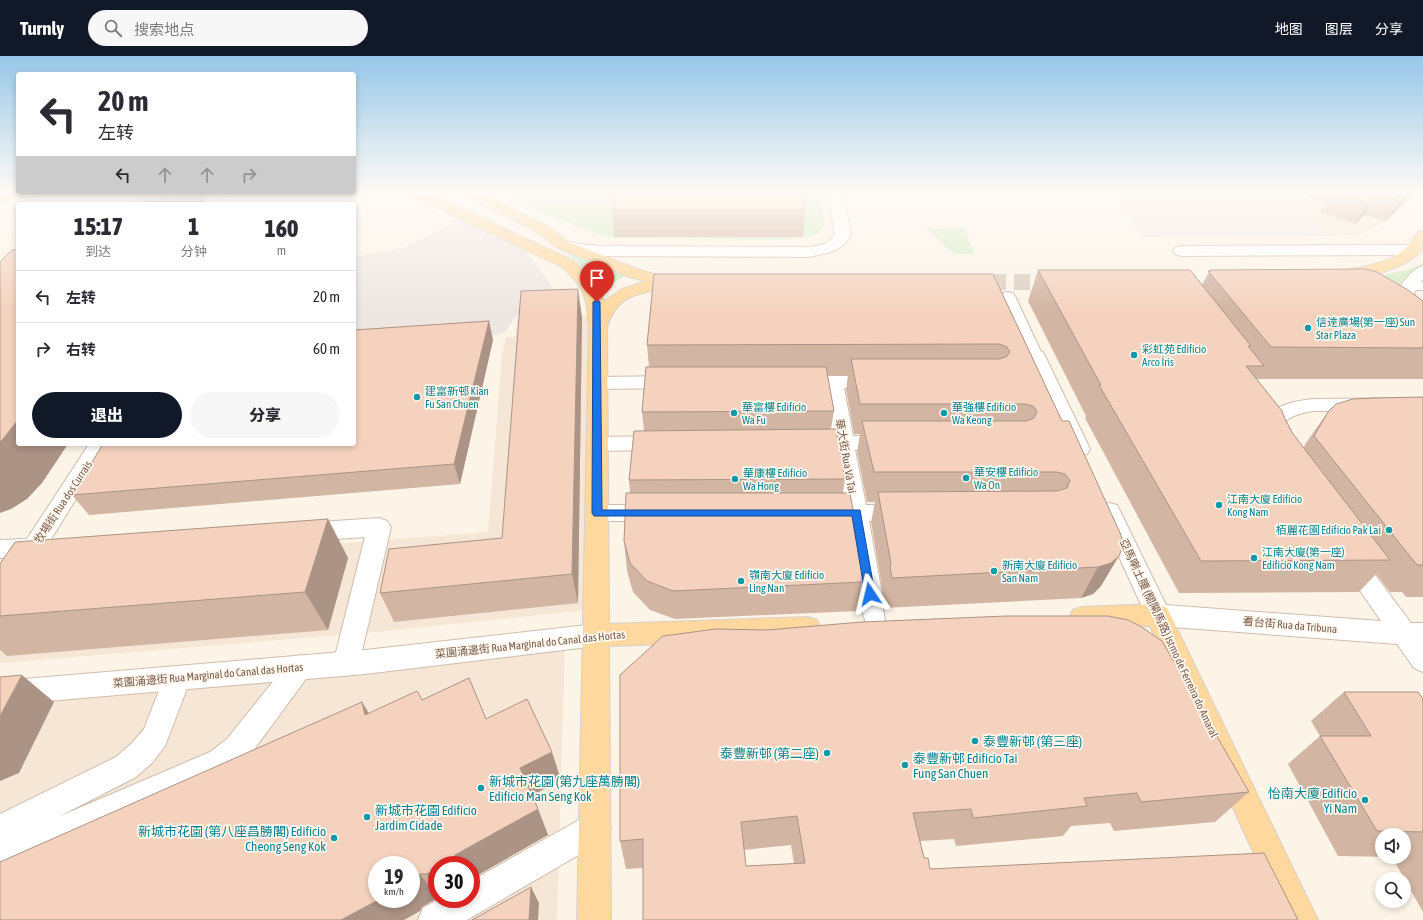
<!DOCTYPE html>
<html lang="zh">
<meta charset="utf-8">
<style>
:root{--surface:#fff;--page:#f7f7f7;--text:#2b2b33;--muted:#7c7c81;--line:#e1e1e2;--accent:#111827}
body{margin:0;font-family:"Asap Condensed","Noto Sans SC",sans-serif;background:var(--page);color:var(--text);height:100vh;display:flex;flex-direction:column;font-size:15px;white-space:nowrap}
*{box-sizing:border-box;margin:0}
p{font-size:13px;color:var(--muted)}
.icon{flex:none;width:22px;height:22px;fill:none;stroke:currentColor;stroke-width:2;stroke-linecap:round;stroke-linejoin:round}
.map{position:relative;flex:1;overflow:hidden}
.details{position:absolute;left:16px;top:146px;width:340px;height:244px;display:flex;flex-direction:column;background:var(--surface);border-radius:4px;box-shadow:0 2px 6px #0003}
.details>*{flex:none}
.hud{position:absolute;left:16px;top:16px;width:340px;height:122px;border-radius:4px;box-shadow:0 2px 6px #0003;background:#fff;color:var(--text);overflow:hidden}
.controls{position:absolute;left:1375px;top:772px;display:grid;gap:8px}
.controls a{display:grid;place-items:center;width:36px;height:36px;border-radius:50%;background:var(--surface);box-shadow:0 2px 6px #0003;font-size:20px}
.speed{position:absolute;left:368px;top:800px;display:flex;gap:8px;font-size:20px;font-weight:700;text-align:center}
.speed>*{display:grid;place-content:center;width:52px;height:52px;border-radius:50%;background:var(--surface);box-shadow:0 2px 6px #0003;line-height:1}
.speed small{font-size:10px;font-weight:400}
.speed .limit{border:6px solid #d22;background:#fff;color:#111}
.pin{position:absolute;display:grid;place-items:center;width:34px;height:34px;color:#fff;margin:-41px -17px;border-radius:50% 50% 50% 0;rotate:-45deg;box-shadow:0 0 4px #0007}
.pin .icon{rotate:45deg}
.me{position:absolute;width:44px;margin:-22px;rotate:350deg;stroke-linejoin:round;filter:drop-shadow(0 0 3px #0008)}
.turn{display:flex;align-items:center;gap:14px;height:84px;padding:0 16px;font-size:18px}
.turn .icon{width:52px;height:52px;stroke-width:2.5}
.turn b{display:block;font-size:28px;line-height:34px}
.lanes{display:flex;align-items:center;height:38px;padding:0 16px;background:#0003;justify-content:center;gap:20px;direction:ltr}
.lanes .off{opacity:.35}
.eta{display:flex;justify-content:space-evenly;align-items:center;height:68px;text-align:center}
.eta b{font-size:24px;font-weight:800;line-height:28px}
.button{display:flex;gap:8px;margin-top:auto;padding:8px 16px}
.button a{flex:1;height:46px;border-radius:24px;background:var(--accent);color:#fff;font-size:16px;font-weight:800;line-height:46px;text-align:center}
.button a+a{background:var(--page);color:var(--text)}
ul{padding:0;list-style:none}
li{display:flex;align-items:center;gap:12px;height:52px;padding:0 16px;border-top:1px solid var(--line)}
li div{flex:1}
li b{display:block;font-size:15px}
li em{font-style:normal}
header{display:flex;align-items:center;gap:24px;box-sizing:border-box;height:56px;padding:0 20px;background:var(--accent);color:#fff}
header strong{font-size:19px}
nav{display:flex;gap:22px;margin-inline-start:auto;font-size:14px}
.search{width:280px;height:36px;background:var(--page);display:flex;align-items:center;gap:10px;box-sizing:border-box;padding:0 14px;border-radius:22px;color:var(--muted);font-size:15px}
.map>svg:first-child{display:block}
</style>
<header>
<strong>Turnly</strong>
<div class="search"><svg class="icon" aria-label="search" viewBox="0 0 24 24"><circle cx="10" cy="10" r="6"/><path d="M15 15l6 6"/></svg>搜索地点</div>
<nav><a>地图</a><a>图层</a><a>分享</a></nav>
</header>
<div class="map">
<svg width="1423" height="864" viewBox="0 0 1423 864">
<rect width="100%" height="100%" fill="#fdf4e8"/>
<g fill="#f5e6d5" fill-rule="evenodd">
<path d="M 1314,134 L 1386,165 L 1361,179 L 1327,180 L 1303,158 L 1294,148 L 1292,144 L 1292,141 L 1295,139 Z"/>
<path d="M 593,259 L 588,554 L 376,576 L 0,607 L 0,514 L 488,476 L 502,299 L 506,281 L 515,281 L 517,264 Z"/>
<path d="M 565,590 L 557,864 L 0,864 L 0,648 ZM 377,809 L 411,809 L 411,843 L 377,843 ZM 437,809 L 471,809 L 471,843 L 437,843 Z"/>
</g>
<g fill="#eee7e1">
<path d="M 1110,134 L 1314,134 L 1306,141 L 1294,139 L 1292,141 L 1292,144 L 1294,148 L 1303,158 L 1327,180 L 1143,181 Z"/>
<path d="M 461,160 L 524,193 L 556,235 L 528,255 L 515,262 L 505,276 L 475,286 L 354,292 L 354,201 L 406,191 L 446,170 Z"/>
</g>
<g fill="#d5ecc5">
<path d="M 500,134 L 819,134 L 825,170 L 817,179 L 787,183 L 609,182 L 551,160 Z"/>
<path d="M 964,172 L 975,198 L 955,198 L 949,194 L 927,173 Z"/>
<path d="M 557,188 L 628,218 L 612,228 L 601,230 L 596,223 Z"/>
<path d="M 1423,207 L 1423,211 L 1403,235 L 1378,220 L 1407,214 Z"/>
</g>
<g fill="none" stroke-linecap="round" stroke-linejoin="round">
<path stroke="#dccec0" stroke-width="16" stroke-dasharray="16 8" stroke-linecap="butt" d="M 966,226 L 1063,226"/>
<defs>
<g id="pedestrian">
<path d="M 1423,226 L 1423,234 L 1403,234 L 1402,231 L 1403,228 Z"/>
<path d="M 1008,236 L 1013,237 L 1015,240 L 1043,300 L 1041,303 L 1036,304 L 1031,303 L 1029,300 L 1001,240 L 1003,237 Z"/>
<path d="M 870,530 L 877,532 L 880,538 L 886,569 L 883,575 L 876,577 L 869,575 C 864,564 858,543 863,532 Z"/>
</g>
<g id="minor">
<path d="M 226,136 L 240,136 L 234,148 L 220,148 Z"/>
<path d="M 1423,210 L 1423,223 L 1415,236 L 1412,249 L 1413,263 L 1410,267 L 1404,268 L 1398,267 C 1386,250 1404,215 1423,210 Z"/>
<path d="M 1036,294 L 1043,296 L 1045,300 L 1090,393 L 1087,398 L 1080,400 L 1073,398 L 1070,393 L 1027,300 L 1029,296 Z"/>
<path d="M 674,320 L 681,322 L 684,326 L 681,330 L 674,332 L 598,333 L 591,331 L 588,327 L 591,323 L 598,321 Z"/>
<path d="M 799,320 L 876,320 L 883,322 L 886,326 L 883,330 L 876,332 L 844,332 L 853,380 L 888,380 L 895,382 L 898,387 L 895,392 L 888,394 L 855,394 L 866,449 L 902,449 L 910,451 L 913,457 L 910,463 L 902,465 L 869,465 L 882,538 L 879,545 L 870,548 L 861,545 L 858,538 L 846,465 L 824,465 L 816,463 L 813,457 L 816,451 L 824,449 L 843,449 L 834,394 L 809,394 L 802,392 L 799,387 L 802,382 L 809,380 L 832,380 L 824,332 L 799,332 L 792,330 L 789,326 L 792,322 Z"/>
<path d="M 1423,342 L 1423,354 L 1313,355 C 1302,357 1286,360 1282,371 C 1279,377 1281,382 1277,387 L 1270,389 L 1263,387 C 1259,381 1259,376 1262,369 C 1271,349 1294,345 1313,343 Z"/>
<path d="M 662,380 L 669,382 L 672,387 L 669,392 L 662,394 L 597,395 L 590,393 L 587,388 L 590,383 L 597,381 Z"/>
<path d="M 89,388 L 110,388 L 50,485 L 53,491 L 49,497 L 41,500 L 9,551 L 0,554 L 0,523 L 15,501 L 0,502 L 0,484 L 27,483 Z"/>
<path d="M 1109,447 L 1117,449 L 1120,455 L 1166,549 L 1381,565 L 1338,503 L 1342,496 L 1350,494 L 1358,496 L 1411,567 L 1423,567 L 1423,616 L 1414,612 L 1397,588 L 1158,570 L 1149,566 L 1098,455 L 1101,449 Z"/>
<path d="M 597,449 L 656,449 L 664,451 L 667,457 L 664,463 L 656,465 L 597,465 L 589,463 L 586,457 L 589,451 Z"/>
<path d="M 379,462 L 387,465 L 391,471 L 359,608 L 355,616 L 346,620 L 337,616 L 333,608 L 365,481 L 305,485 L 297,482 L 293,476 L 297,470 L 305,467 Z"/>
<path d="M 300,599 L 309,603 L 313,611 L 309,619 L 247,703 L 230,716 L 0,818 L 0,758 L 116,701 L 132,687 L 144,673 L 167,614 L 177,610 L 187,614 L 191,622 L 165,690 L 152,707 L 136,721 L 58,761 L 210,696 L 227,683 L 291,603 Z"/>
<path d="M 595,756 L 606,761 L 611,772 L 606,783 L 467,864 L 418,864 L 423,852 L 439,843 L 471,843 L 471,825 L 584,761 Z"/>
</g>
<path id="tertiary" d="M 596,568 L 605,571 L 609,579 L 605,587 L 596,590 L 365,618 L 0,649 L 0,625 L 365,594 Z"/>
<g id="secondary">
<path d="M 827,134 L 841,134 L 851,178 C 843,196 825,198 808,201 L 603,200 L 579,198 L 558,192 L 555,189 L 558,186 L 563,184 L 579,188 L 603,190 L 808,191 C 818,190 830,188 835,178 Z"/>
<path d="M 1414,189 L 1420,191 L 1422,194 L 1420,197 L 1414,199 L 1181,200 L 1175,198 L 1173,195 L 1175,192 L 1181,190 Z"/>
</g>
<g id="primary">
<path d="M 404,134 L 422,134 L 574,205 L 594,225 L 604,245 L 622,233 L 646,225 L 629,221 L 558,192 L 537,176 L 460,137 L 458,134 L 476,134 L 547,170 L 568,186 L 640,214 L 669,222 L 682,223 L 684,226 L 682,229 C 649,238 618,232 607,272 L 609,568 L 808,561 L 817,564 L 821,572 L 817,580 L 808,583 L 609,590 L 611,864 L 577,864 L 589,271 C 587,242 585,231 562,211 L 406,137 Z"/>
<path d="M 18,135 L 18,136 L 41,136 L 39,139 L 0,146 L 0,138 Z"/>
<path d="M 1423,174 C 1423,180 1423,188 1422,193 C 1412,211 1353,228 1334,223 L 1332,220 L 1334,217 C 1359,210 1388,210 1407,191 C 1411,187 1414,180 1418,176 Z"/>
<path d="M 1158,548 L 1167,552 L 1318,864 L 1284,864 L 1150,570 L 1082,573 L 1073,570 L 1069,562 L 1073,554 L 1082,551 Z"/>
</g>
</defs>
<use href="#pedestrian" stroke="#d0bcac" stroke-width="2"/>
<use href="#minor" stroke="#d0bcac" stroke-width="2"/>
<use href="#tertiary" stroke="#d0bcac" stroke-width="2"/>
<use href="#secondary" stroke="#d6beac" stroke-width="2"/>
<use href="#primary" stroke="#d9d1cc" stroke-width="2"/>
<use href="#pedestrian" fill="#fff" fill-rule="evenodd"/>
<use href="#minor" fill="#fff" fill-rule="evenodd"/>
<use href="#tertiary" fill="#fff" fill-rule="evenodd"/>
<use href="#secondary" fill="#fff" fill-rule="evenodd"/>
<use href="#primary" fill="#fed89e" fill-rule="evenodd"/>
</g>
<g fill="#d2b5a3" fill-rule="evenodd">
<path d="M 1310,134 L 1417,134 L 1386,165 L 1364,159 L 1355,168 L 1320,156 L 1326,147 L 1306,141 Z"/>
<path d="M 612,154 L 805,154 L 803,181 L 614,181 Z"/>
<path d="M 1038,214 L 1202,229 L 1210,214 L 1423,245 L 1423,323 L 1256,323 L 1285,363 L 1293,378 L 1303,392 L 1308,384 L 1328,356 L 1423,341 L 1423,541 L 1406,541 L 1402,536 L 1390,536 L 1376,518 L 1359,536 L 1179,537 L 1085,362 L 1086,360 L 1028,245 Z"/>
<path d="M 993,218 L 1062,365 L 1069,365 L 1101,530 L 1093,538 L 1081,542 L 884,552 L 882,541 L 883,537 L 871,466 L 875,446 L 867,446 L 857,396 L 860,378 L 854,378 L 846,334 L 848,319 L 827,319 L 834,355 L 831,373 L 845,423 L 843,437 L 867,524 L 861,553 L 857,553 L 857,555 L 675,563 L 650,554 L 633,536 L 627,515 L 624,485 L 630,437 L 629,424 L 644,374 L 642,356 L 649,311 L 647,289 Z"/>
<path d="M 582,261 L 578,547 L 394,566 L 380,537 L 502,482 Z"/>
<path d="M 493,284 L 460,428 L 89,459 L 72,439 Z"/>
<path d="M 328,463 L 348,502 L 328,574 L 7,600 L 0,594 L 0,508 Z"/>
<path d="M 620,619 L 1249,736 L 1215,766 L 1114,775 L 1110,767 L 1071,770 L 1063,780 L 956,790 L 954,783 L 920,785 L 924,802 L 930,813 L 1298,864 L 643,812 L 626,813 L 620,785 ZM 791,789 L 794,808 L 746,810 L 744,794 Z"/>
<path d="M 1344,636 L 1423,643 L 1423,856 L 1392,801 L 1338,800 L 1288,708 L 1320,680 L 1311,665 ZM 1382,779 L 1404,779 L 1404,801 L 1382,801 Z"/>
<path d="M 422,644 L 486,663 L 561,724 L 532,739 L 538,753 L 548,779 L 437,809 L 437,842 L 422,851 L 420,855 L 362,646 L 369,658 Z"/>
</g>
<g fill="#ab9385">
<path d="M 1410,134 L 1417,134 L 1386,165 L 1400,145 Z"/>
<path d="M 181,136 L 209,136 L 203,148 L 135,148 Z"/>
<path d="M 1377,138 L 1364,159 L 1355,168 L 1368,147 Z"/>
<path d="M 578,233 L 582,261 L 578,547 L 572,518 Z"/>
<path d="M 489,265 L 493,284 L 460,428 L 454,408 Z"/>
<path d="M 18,364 L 18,388 L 68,388 L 42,427 L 27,443 L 11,453 L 0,457 L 0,386 Z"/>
<path d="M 328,463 L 348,502 L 328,574 L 305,536 Z"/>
<path d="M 1119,500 L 1101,530 L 1093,538 L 1081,542 L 1098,511 Z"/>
<path d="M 22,619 L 54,646 L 19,717 L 0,725 L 0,660 Z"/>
<path d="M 362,646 L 380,676 L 365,659 Z"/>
<path d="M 552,696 L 561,724 L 531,740 L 520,712 Z"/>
<path d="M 538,753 L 548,779 L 471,823 L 471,809 L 444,809 L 455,799 Z"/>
<path d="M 437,813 L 437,831 L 427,818 Z"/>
<path d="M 420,818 L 437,840 L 437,842 L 422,851 L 420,855 L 404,864 L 341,864 L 380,843 L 411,843 L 411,823 Z"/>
<path d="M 531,831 L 539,847 L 538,864 L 529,864 Z"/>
</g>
<g fill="#f4d2be" stroke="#ab9385" fill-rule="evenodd">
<path d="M 615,134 L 802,134 L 805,154 L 612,154 Z"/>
<path d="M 1334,134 L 1410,134 L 1400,145 L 1377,138 L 1368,147 L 1333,136 Z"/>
<path d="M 135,136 L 181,136 L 178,138 L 134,148 Z"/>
<path d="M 18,193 L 18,364 L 3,383 L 0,386 L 0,206 L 12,194 Z"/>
<path d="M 1365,213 L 1377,216 L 1408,234 L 1423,245 L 1423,292 L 1271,291 L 1208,215 L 1211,215 L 1210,214 Z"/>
<path d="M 1038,214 L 1190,214 L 1251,290 L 1248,290 L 1264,310 L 1246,310 L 1282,355 L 1285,363 L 1293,378 L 1390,504 L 1201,505 L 1099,329 L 1101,329 Z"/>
<path d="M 654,218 L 993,218 L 1062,365 L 1069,365 L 1121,479 L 1123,490 L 1119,500 L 1111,507 L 1098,511 L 892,522 L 890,511 L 891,507 L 878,436 L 1057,435 L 1067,432 L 1070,424 L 1065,418 L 1057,416 L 874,416 L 862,365 L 1026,365 L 1034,362 L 1037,355 L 1033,350 L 1025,348 L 860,348 L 851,303 L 999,303 L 1006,301 L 1010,296 L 1007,291 L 999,288 L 647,289 Z"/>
<path d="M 578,233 L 572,518 L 380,537 L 389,493 L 502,482 L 521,235 Z"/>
<path d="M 489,265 L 454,408 L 72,439 L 103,388 L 354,388 L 354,274 Z"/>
<path d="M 646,311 L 826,311 L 834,355 L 642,356 Z"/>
<path d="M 1423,341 L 1423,509 L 1417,509 L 1314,380 L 1328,356 L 1336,348 L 1353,343 L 1375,342 Z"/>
<path d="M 836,373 L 845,423 L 629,424 L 634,375 Z"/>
<path d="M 626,437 L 850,437 L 863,509 L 866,517 L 867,524 L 863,525 L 863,526 L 673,535 L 647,525 L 630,507 L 624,485 Z"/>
<path d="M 328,463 L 305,536 L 0,560 L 0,508 L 15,486 Z"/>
<path d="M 1006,560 L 1108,560 L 1128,564 L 1140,570 L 1162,585 L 1249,736 L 1141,746 L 1137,737 L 1084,742 L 1087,750 L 973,762 L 971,753 L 913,757 L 924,802 L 928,802 L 930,813 L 1264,797 L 1298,864 L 643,864 L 643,783 L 620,785 L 620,619 L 663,580 L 716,573 L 767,574 L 862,566 ZM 797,760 L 805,807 L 746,810 L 741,766 Z"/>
<path d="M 22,619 L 0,660 L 0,621 Z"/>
<path d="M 469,622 L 486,663 L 527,643 L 552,696 L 520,712 L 538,753 L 455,799 L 453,804 L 444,809 L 437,809 L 437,813 L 427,818 L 420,818 L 411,823 L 411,809 L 377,809 L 377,843 L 380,843 L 341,864 L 0,864 L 0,806 L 362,646 L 365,659 L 417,635 L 422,644 Z"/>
<path d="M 1344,636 L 1418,636 L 1423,643 L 1423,776 L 1377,775 L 1320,680 L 1371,680 Z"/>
<path d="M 531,831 L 529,864 L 472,864 Z"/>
</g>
<linearGradient id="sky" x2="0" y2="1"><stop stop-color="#96c7e8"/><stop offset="0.53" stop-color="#fefaf5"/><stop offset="1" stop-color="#fefaf5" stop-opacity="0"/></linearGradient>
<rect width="1423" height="255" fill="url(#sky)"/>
<path fill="#1a73e8" stroke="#114b97" d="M 597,244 L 600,246 L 602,454 L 860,454 L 875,538 L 874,541 L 870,542 L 867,541 L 865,538 L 852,460 L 594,460 L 592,457 L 593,246 Z"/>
<g fill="#0f9aa8" stroke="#fff8ef" stroke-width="1.5">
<circle cx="1308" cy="272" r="4"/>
<circle cx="1134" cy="299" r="4"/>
<circle cx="417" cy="341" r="4"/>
<circle cx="734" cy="357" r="4"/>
<circle cx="944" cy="357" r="4"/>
<circle cx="966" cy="422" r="4"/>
<circle cx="735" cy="423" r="4"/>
<circle cx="1219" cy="449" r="4"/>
<circle cx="1389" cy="474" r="4"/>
<circle cx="1254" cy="502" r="4"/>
<circle cx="994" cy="515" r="4"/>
<circle cx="741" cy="525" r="4"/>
<circle cx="975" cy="685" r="4"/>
<circle cx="827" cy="697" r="4"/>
<circle cx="905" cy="709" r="4"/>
<circle cx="481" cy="732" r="4"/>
<circle cx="1365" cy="744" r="4"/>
<circle cx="367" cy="761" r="4"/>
<circle cx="334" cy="782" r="4"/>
</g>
<g text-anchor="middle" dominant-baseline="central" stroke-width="3.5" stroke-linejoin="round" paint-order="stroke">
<g font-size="11" fill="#0d838f" stroke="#fff8ef" text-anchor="start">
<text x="1316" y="266">信達廣場(第一座) Sun<tspan x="1316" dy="13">Star Plaza</tspan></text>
<text x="1142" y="293">彩虹苑 Edifício<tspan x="1142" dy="13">Arco Íris</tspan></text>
<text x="425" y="335">建富新邨 Kian<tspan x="425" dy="13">Fu San Chuen</tspan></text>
<text x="742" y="351">華富樓 Edifício<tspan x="742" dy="13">Wa Fu</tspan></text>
<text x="952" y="351">華強樓 Edifício<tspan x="952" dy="13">Wa Keong</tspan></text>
<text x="974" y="416">華安樓 Edifício<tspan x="974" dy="13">Wa On</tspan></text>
<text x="743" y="417">華康樓 Edifício<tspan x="743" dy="13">Wa Hong</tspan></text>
<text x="1227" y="443">江南大廈 Edifício<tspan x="1227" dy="13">Kong Nam</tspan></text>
<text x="1381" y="474" text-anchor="end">栢麗花園 Edifício Pak Lai</text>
<text x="1262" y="496">江南大廈(第一座)<tspan x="1262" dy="13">Edifício Kong Nam</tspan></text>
<text x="1002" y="509">新南大廈 Edifício<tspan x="1002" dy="13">San Nam</tspan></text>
<text x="749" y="519">嶺南大廈 Edifício<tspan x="749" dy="13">Ling Nan</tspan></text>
</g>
<g font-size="11" fill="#795a4a" stroke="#fff8ef">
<text transform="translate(846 400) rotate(80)">華大街 Rua Vá Tai</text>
<text transform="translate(63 446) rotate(-57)">牧場街 Rua dos Currais</text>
<text transform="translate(1290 569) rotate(5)">看台街 Rua da Tribuna</text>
<text transform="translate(1169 582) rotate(65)">亞馬喇土腰 (關閘馬路) Istmo de Ferreira do Amaral</text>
<text transform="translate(530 588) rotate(-6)">菜園涌邊街 Rua Marginal do Canal das Hortas</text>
<text transform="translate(208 619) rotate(-5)">菜園涌邊街 Rua Marginal do Canal das Hortas</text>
</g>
<g font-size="13" fill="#0d838f" stroke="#fff8ef" text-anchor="start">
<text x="983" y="685">泰豐新邨 (第三座)</text>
<text x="819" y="697" text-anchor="end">泰豐新邨 (第二座)</text>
<text x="913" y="702">泰豐新邨 Edifício Tai<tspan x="913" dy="15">Fung San Chuen</tspan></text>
<text x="489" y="725">新城市花園 (第九座萬勝閣)<tspan x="489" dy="15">Edifício Man Seng Kok</tspan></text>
<text x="1357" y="737" text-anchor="end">怡南大廈 Edifício<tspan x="1357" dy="15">Yi Nam</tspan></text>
<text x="375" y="754">新城市花園 Edifício<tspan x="375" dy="15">Jardim Cidade</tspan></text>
<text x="326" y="775" text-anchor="end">新城市花園 (第八座昌勝閣) Edifício<tspan x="326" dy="15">Cheong Seng Kok</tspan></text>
</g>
</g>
</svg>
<div class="controls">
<a><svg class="icon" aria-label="sound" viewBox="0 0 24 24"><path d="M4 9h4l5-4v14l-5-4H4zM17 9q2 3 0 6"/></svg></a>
<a><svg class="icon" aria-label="search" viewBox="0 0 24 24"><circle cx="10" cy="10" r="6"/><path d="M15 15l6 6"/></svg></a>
</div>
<div class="speed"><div>19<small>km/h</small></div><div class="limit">30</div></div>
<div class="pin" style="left:597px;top:246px;background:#d93025"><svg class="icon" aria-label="arrive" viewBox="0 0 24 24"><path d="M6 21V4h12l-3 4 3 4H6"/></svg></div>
<svg class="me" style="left:870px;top:538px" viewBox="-20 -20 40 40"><path d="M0-17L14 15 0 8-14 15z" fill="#1a73e8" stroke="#fff" stroke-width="4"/></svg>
<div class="hud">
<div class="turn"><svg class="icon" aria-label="left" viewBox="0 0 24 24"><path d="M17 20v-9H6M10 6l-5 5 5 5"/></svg><div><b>20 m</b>左转</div></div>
<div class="lanes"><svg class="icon" aria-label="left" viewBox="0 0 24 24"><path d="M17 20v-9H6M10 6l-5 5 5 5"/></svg><svg class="icon off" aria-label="ahead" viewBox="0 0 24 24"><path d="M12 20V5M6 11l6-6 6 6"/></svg><svg class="icon off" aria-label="ahead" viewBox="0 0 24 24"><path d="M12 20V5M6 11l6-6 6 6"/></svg><svg class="icon off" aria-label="right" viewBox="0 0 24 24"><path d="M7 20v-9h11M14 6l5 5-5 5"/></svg></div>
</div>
<section class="details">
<div class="eta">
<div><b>15:17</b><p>到达</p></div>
<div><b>1</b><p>分钟</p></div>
<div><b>160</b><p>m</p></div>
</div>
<ul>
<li><svg class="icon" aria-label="left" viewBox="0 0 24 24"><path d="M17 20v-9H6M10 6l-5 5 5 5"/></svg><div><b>左转</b></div><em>20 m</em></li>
<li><svg class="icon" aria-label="right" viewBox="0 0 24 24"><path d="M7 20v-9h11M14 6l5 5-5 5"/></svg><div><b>右转</b></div><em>60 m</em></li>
</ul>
<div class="button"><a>退出</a><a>分享</a></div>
</section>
</div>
